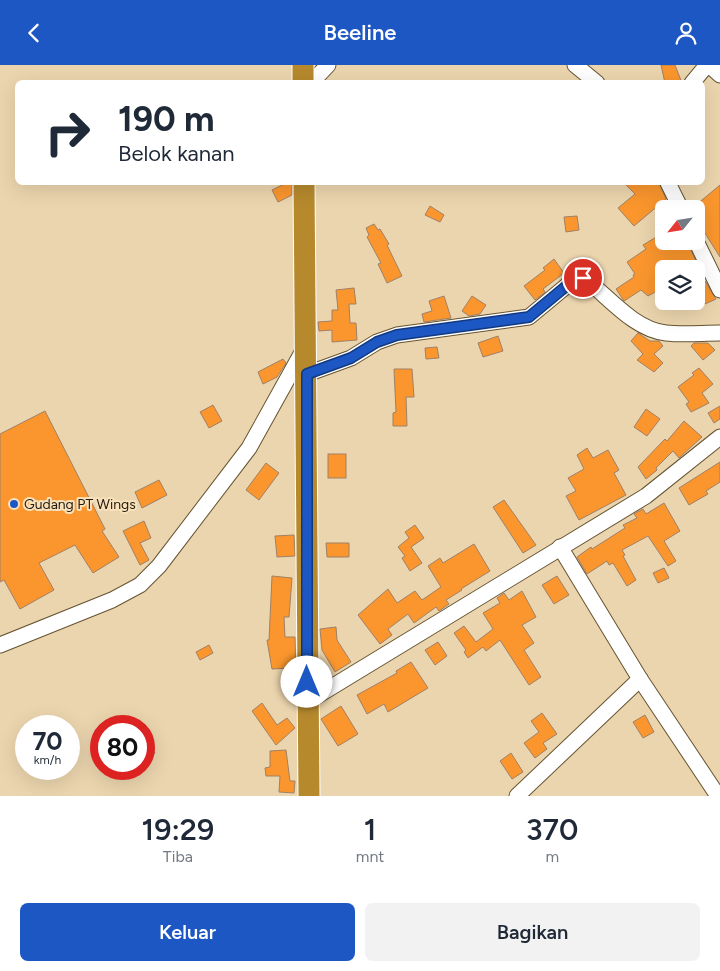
<!DOCTYPE html>
<html lang="id">
<style>
:root{--surface:#fff;--page:#f2f2f3;--text:#1f2937;--muted:#747a83;--accent:#1c57c3}
body{margin:0;font-family:Figtree,sans-serif;background:var(--page);color:var(--text);height:100vh;display:flex;flex-direction:column;font-size:19px;white-space:nowrap}
*{box-sizing:border-box;margin:0}
p{font-size:16px;color:var(--muted)}
.icon{flex:none;width:28px;height:28px;fill:none;stroke:currentColor;stroke-width:2;stroke-linecap:round;stroke-linejoin:round}
.map{position:relative;height:731px;overflow:hidden}
.panel{display:flex;flex-direction:column;background:var(--surface);flex:1}
.panel>*{flex:none}
.guide{position:absolute;left:15px;top:15px;width:690px;height:105px;border-radius:8px;box-shadow:0 5px 20px #0002;background:#fff;color:var(--text);overflow:hidden}
.needle{width:32px;rotate:240deg}
.fabs{position:absolute;left:655px;top:135px;display:grid;gap:10px}
.fabs a{display:grid;place-items:center;width:50px;height:50px;border-radius:8px;background:var(--surface);box-shadow:0 5px 20px #0002;font-size:25px}
.speed{position:absolute;left:15px;top:650px;display:flex;gap:10px;font-size:25px;font-weight:700;text-align:center}
.speed>*{display:grid;place-content:center;width:65px;height:65px;border-radius:50%;background:var(--surface);box-shadow:0 5px 20px #0002;line-height:1}
.speed small{font-size:12px;font-weight:400}
.speed .limit{border:8px solid #d22;background:#fff;color:#111}
.pin{position:absolute;display:grid;place-items:center;width:42px;height:42px;color:#fff;margin:-21px;border:2px solid #fff;border-radius:50%;box-shadow:0 1px 5px #0007}
.me{position:absolute;width:55px;margin:-28px;rotate:0deg;stroke-linejoin:round;filter:drop-shadow(0 0 4px #0008)}
.turn{display:flex;align-items:center;gap:18px;height:105px;padding:0 20px;font-size:22px}
.turn .icon{width:65px;height:65px;stroke-width:2.5}
.turn b{display:block;font-size:35px;line-height:42px}
.eta{display:flex;justify-content:space-evenly;align-items:center;height:85px;text-align:center}
.eta b{font-size:30px;font-weight:600;line-height:35px}
.cta{display:flex;gap:10px;margin-top:auto;padding:10px 20px}
.cta a{flex:1;height:58px;border-radius:8px;background:var(--accent);color:#fff;font-size:20px;font-weight:600;line-height:58px;text-align:center}
.cta a+a{background:var(--page);color:var(--text)}
header{display:flex;justify-content:space-between;align-items:center;height:65px;padding:0 20px;background:var(--accent);color:#fff;font-size:22px;font-weight:600}
.map>svg:first-child{display:block}
</style>
<header><svg class="icon" aria-label="back" viewBox="0 0 24 24"><path d="M15 5l-7 7 7 7"/></svg>Beeline<svg class="icon" aria-label="person" viewBox="0 0 24 24"><circle cx="12" cy="8" r="4"/><path d="M4 21q1-7 8-7t8 7"/></svg></header>
<div class="map">
<svg width="720" height="731" viewBox="0 0 720 731">
<rect width="100%" height="100%" fill="#ebd5ae"/>
<g fill="#fa962d" stroke="#a18065">
<path d="M 661,0 L 675,0 L 682,18 L 665,18 Z"/>
<path d="M 286,118 L 292,118 L 292,130 L 278,137 L 272,125 Z"/>
<path d="M 624,118 L 659,118 L 666,134 L 634,161 L 618,143 L 635,129 Z"/>
<path d="M 720,120 L 720,192 L 696,154 L 696,140 Z"/>
<path d="M 430,141 L 444,150 L 440,157 L 425,150 Z"/>
<path d="M 577,151 L 579,165 L 566,167 L 564,152 Z"/>
<path d="M 374,159 L 378,165 L 380,164 L 389,179 L 387,180 L 402,211 L 387,218 L 378,199 L 381,198 L 367,172 L 369,170 L 366,163 Z"/>
<path d="M 658,171 L 661,176 L 687,176 L 698,201 L 688,204 L 685,199 L 679,204 L 664,204 L 664,222 L 648,231 L 641,225 L 624,236 L 616,224 L 634,212 L 633,210 L 635,209 L 627,197 L 646,184 L 643,180 Z"/>
<path d="M 554,194 L 564,208 L 543,224 L 545,227 L 535,235 L 524,221 L 545,205 L 543,203 Z"/>
<path d="M 705,216 L 716,234 L 705,239 L 698,223 L 698,219 Z"/>
<path d="M 354,223 L 356,239 L 349,239 L 350,258 L 356,258 L 357,275 L 332,277 L 332,265 L 319,266 L 318,257 L 332,256 L 332,245 L 338,245 L 336,225 Z"/>
<path d="M 444,231 L 451,253 L 424,257 L 422,249 L 432,246 L 429,236 Z"/>
<path d="M 472,231 L 486,240 L 480,249 L 469,251 L 462,246 Z"/>
<path d="M 638,268 L 650,276 L 659,276 L 663,281 L 654,289 L 663,298 L 654,307 L 637,295 L 643,289 L 631,276 Z"/>
<path d="M 498,271 L 503,286 L 483,292 L 478,278 Z"/>
<path d="M 694,278 L 708,278 L 715,285 L 703,295 L 691,281 Z"/>
<path d="M 437,282 L 439,293 L 426,294 L 425,283 Z"/>
<path d="M 283,294 L 286,298 L 277,312 L 263,319 L 258,307 Z"/>
<path d="M 699,303 L 713,319 L 702,328 L 709,338 L 691,347 L 686,339 L 689,337 L 678,322 L 694,310 L 692,308 Z"/>
<path d="M 394,304 L 412,304 L 414,332 L 406,332 L 407,361 L 393,361 L 393,348 L 396,347 Z"/>
<path d="M 213,340 L 222,356 L 209,363 L 200,347 Z"/>
<path d="M 720,341 L 720,354 L 714,358 L 708,348 Z"/>
<path d="M 646,344 L 660,354 L 647,371 L 634,362 Z"/>
<path d="M 45,346 L 105,464 L 102,466 L 119,492 L 93,508 L 75,480 L 39,498 L 54,525 L 20,544 L 4,515 L 0,517 L 0,369 Z"/>
<path d="M 684,356 L 702,372 L 679,393 L 673,386 L 656,403 L 657,405 L 646,414 L 638,402 L 665,374 L 667,376 Z"/>
<path d="M 587,383 L 593,393 L 608,385 L 619,405 L 614,408 L 626,430 L 579,455 L 566,431 L 576,426 L 568,413 L 584,404 L 577,390 Z"/>
<rect x="328" y="389" width="18" height="24"/>
<path d="M 720,397 L 720,417 L 706,426 L 708,429 L 689,440 L 679,423 Z"/>
<path d="M 266,398 L 279,408 L 259,435 L 246,425 Z"/>
<path d="M 159,415 L 167,430 L 142,443 L 135,427 Z"/>
<path d="M 504,435 L 536,480 L 523,488 L 493,442 Z"/>
<path d="M 664,438 L 680,466 L 664,476 L 676,496 L 668,501 L 648,471 L 622,485 L 625,490 L 623,491 L 636,515 L 627,521 L 613,498 L 609,500 L 607,496 L 587,509 L 577,492 L 591,482 L 592,484 L 625,463 L 623,460 L 637,453 L 634,449 L 643,444 L 646,449 Z"/>
<path d="M 144,456 L 151,473 L 140,478 L 149,495 L 140,500 L 123,466 Z"/>
<path d="M 415,460 L 424,473 L 411,482 L 422,498 L 410,506 L 402,493 L 405,491 L 398,482 L 409,473 L 405,467 Z"/>
<path d="M 294,470 L 295,491 L 277,492 L 275,471 Z"/>
<path d="M 326,478 L 349,478 L 349,492 L 327,492 Z"/>
<path d="M 474,479 L 490,506 L 461,524 L 462,525 L 446,535 L 449,539 L 439,546 L 436,542 L 414,558 L 408,549 L 388,564 L 392,570 L 380,579 L 358,550 L 388,524 L 397,538 L 415,526 L 422,535 L 441,522 L 428,501 L 440,493 L 443,498 Z"/>
<path d="M 664,503 L 669,513 L 658,518 L 653,508 Z"/>
<path d="M 272,511 L 292,513 L 289,552 L 284,552 L 285,572 L 295,572 L 296,608 L 291,608 L 291,603 L 272,604 L 267,575 L 269,575 Z"/>
<path d="M 557,511 L 569,530 L 554,539 L 542,520 Z"/>
<path d="M 522,526 L 536,552 L 522,560 L 534,578 L 524,585 L 541,612 L 529,620 L 500,575 L 486,586 L 483,582 L 468,593 L 464,587 L 466,585 L 454,568 L 464,561 L 476,577 L 493,564 L 483,548 L 500,538 L 497,533 L 504,528 L 509,535 Z"/>
<path d="M 336,562 L 337,575 L 351,597 L 335,607 L 322,585 L 320,564 Z"/>
<path d="M 438,577 L 447,591 L 435,600 L 425,585 Z"/>
<path d="M 209,580 L 213,588 L 200,595 L 196,587 Z"/>
<path d="M 411,597 L 428,623 L 388,647 L 384,639 L 367,649 L 357,630 L 397,608 L 396,606 Z"/>
<path d="M 262,638 L 277,660 L 287,653 L 295,663 L 276,680 L 252,646 Z"/>
<path d="M 341,641 L 358,669 L 338,681 L 321,654 Z"/>
<path d="M 542,648 L 557,669 L 543,678 L 547,684 L 535,693 L 524,678 L 539,667 L 531,656 Z"/>
<path d="M 645,650 L 654,667 L 643,673 L 633,657 Z"/>
<path d="M 144,673 L 155,688 L 144,696 Z"/>
<path d="M 286,685 L 290,716 L 295,716 L 294,728 L 279,727 L 280,711 L 266,711 L 265,703 L 270,702 L 270,686 Z"/>
<path d="M 511,688 L 523,707 L 512,714 L 500,696 Z"/>
</g>
<g fill="none" stroke-linecap="round" stroke-linejoin="round">
<defs>
<g id="minor">
<path d="M 575,0 L 597,18"/>
<path d="M 709,0 L 720,10"/>
<path d="M 311,18 L 328,0"/>
<path d="M 692,18 L 707,0"/>
<path d="M 668,118 L 681,144"/>
<path d="M 696,176 L 720,225"/>
<path d="M 307,309 L 351,293 L 377,277 L 397,270 L 529,252 L 576,213 L 583,213 L 589,217 C 611,235 636,265 666,268 C 683,270 702,268 720,268"/>
<path d="M 0,580 L 112,535 L 140,520 L 159,501 L 249,383 L 304,284"/>
<path d="M 640,614 L 718,731"/>
<path d="M 307,637 L 646,431 L 720,372"/>
<path d="M 517,731 L 640,614 L 560,482"/>
</g>
<g id="highway">
<path d="M 303,18 L 303,0"/>
<path d="M 304,118 L 309,731"/>
</g>
</defs>
<use href="#minor" stroke="#665330" stroke-width="17"/>
<use href="#highway" stroke="#fff" stroke-width="23"/>
<use href="#minor" stroke="#fff" stroke-width="15"/>
<use href="#highway" stroke="#b6892d" stroke-width="21"/>
</g>
<g fill="none" stroke-linecap="round" stroke-linejoin="round">
<defs>
<path id="route" d="M 307,617 L 307,309 L 351,293 L 377,277 L 397,270 L 529,252 L 576,213 L 583,213"/>
</defs>
<use href="#route" stroke="#12397f" stroke-width="12"/>
<use href="#route" stroke="#1c57c3" stroke-width="9"/>
</g>
<circle fill="#1c57c3" stroke="#f9e2bb" stroke-width="2" cx="14" cy="439" r="5"/>
<g text-anchor="middle" dominant-baseline="central" stroke-width="4" stroke-linejoin="round" paint-order="stroke">
<g font-size="14" fill="#241b0d" stroke="#f9e2bb" text-anchor="start">
<text x="24" y="439">Gudang PT Wings</text>
</g>
</g>
</svg>
<div class="fabs">
<a><svg class="needle" viewBox="-14 -14 28 28"><path d="M0-13l5 13h-10z" fill="#e53935"/><path d="M0 13l5-13h-10z" fill="#747a83"/></svg></a>
<a><svg class="icon" aria-label="layers" viewBox="0 0 24 24"><path d="M12 4l9 5-9 5-9-5zM3 14l9 5 9-5"/></svg></a>
</div>
<div class="speed"><div>70<small>km/h</small></div><div class="limit">80</div></div>
<div class="pin" style="left:583px;top:213px;background:#d93025"><svg class="icon" aria-label="arrive" viewBox="0 0 24 24"><path d="M6 21V4h12l-3 4 3 4H6"/></svg></div>
<svg class="me" style="left:307px;top:617px" viewBox="-20 -20 40 40"><circle r="19" fill="#fff"/><path d="M0-13L10 11 0 6-10 11z" fill="#1c57c3"/></svg>
<div class="guide">
<div class="turn"><svg class="icon" aria-label="right" viewBox="0 0 24 24"><path d="M7 20v-9h11M14 6l5 5-5 5"/></svg><div><b>190 m</b>Belok kanan</div></div>
</div>
</div>
<section class="panel">
<div class="eta">
<div><b>19:29</b><p>Tiba</p></div>
<div><b>1</b><p>mnt</p></div>
<div><b>370</b><p>m</p></div>
</div>
<div class="cta"><a>Keluar</a><a>Bagikan</a></div>
</section>
